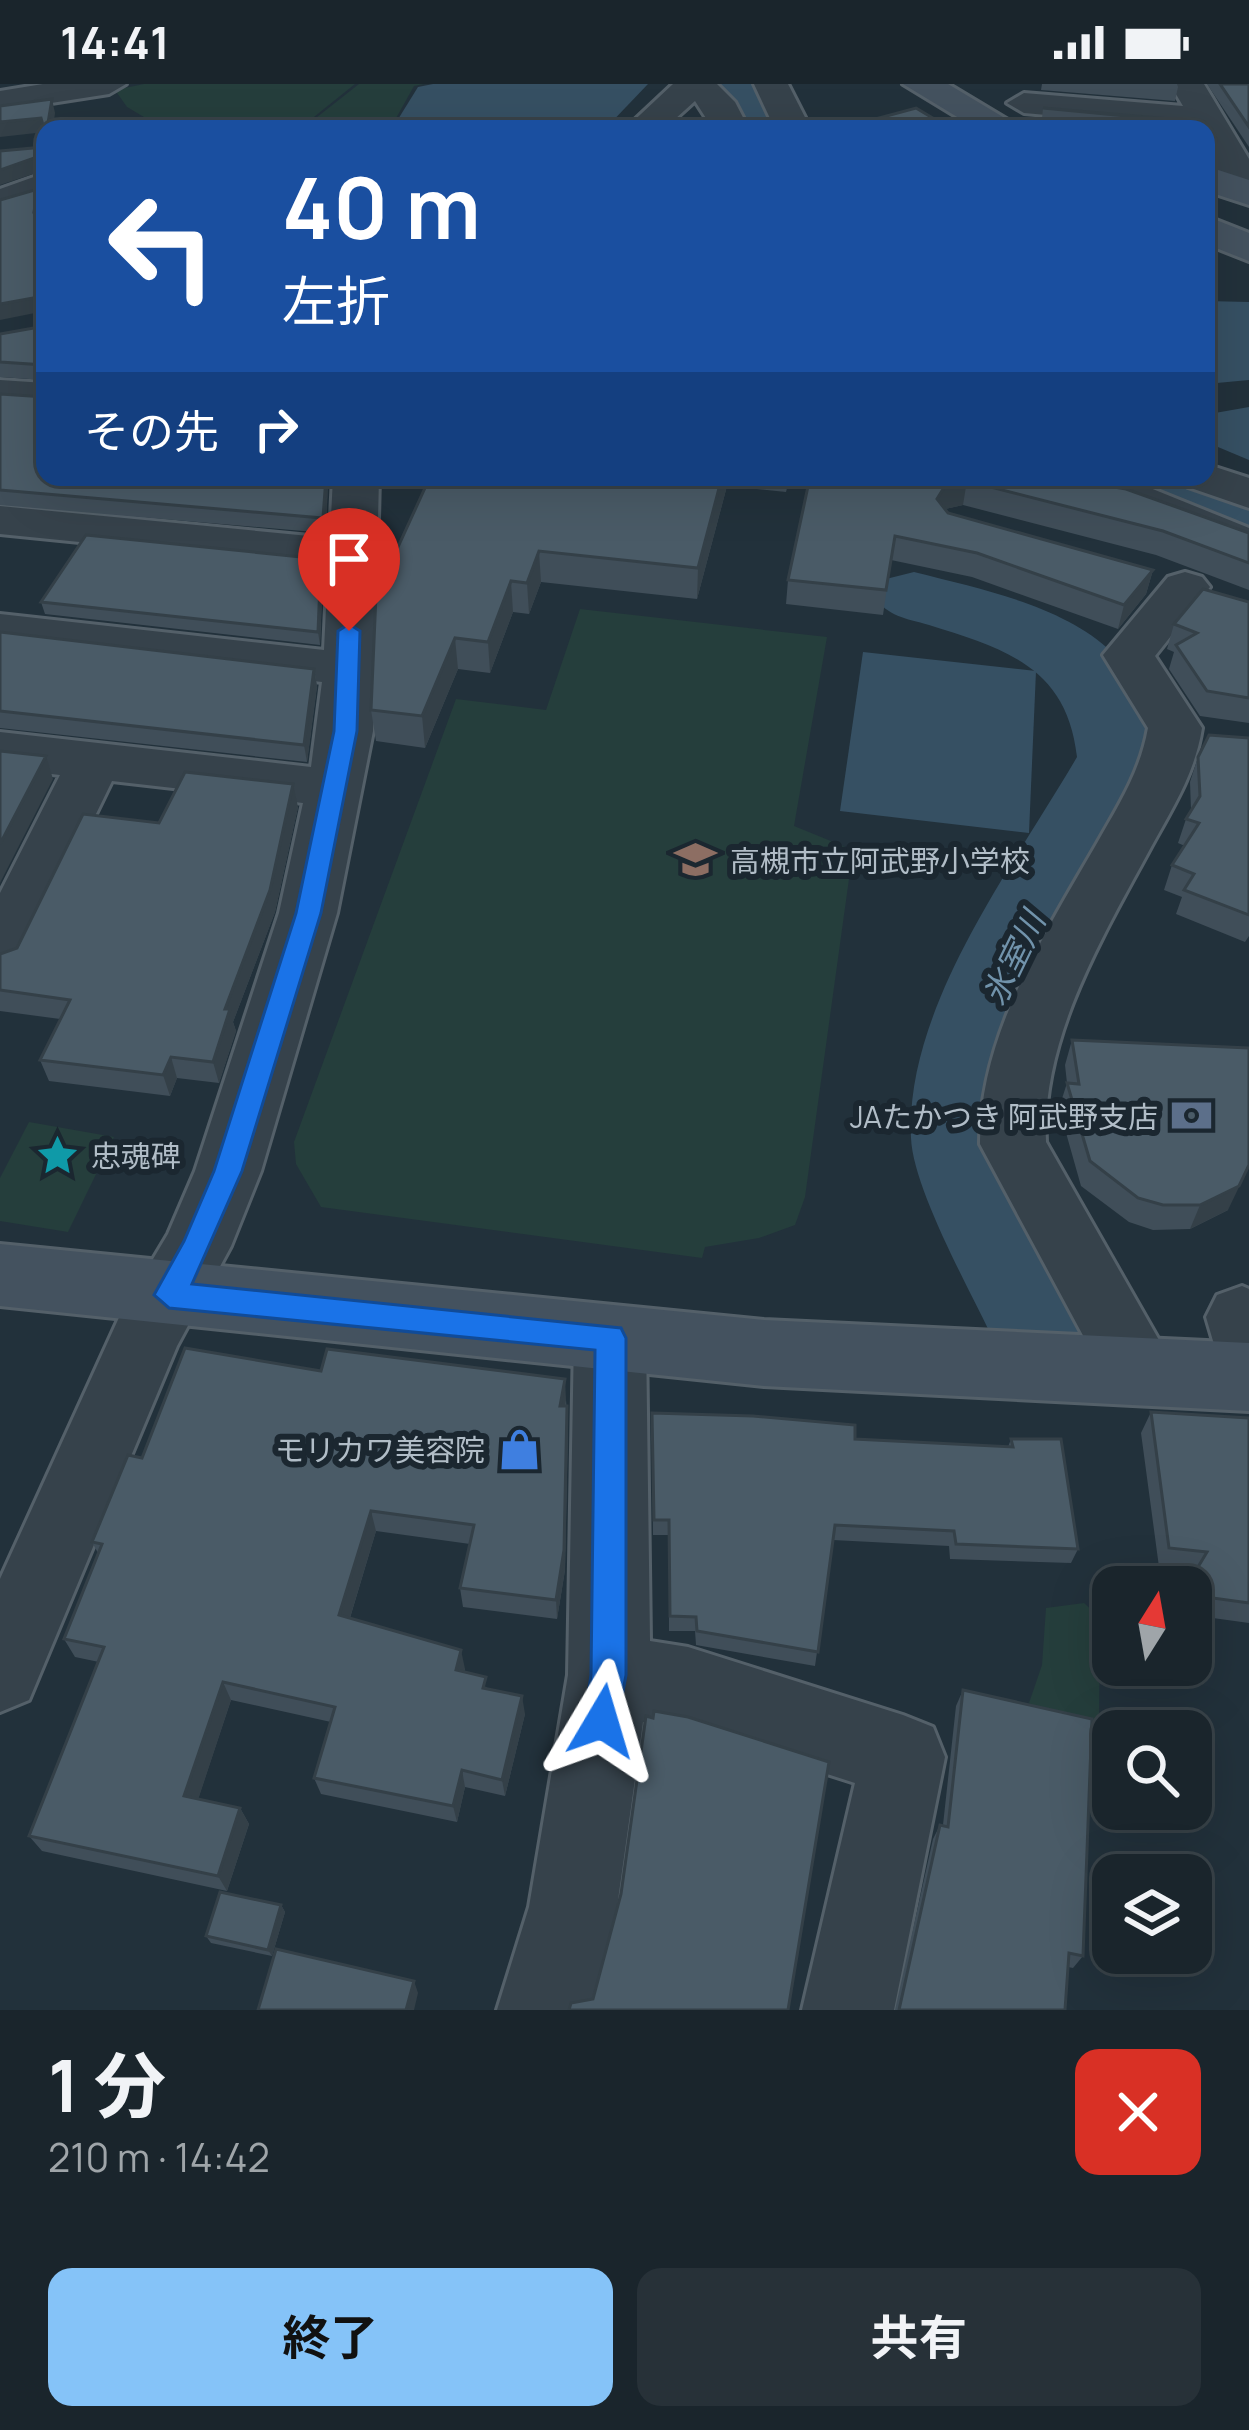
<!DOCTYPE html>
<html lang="ja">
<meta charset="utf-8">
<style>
:root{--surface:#1a252c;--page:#273138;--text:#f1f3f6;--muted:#9fa5a9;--line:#384248;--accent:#85c3f8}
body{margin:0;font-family:Manrope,"Noto Sans JP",sans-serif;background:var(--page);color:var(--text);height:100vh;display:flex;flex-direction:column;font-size:45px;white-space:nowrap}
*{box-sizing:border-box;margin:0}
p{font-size:39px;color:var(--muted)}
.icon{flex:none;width:66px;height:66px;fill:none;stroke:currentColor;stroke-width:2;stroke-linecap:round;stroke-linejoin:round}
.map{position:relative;height:1926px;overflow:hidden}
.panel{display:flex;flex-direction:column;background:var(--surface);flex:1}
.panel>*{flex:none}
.banner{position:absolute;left:36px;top:36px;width:1179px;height:366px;border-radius:24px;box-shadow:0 12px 48px #0002,0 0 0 3px var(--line);background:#1a4fa0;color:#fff;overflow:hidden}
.needle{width:78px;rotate:11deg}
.controls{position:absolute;left:1092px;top:1482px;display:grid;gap:24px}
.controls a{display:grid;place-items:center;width:120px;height:120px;border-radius:24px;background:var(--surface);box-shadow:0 12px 48px #0002,0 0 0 3px var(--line);font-size:60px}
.pin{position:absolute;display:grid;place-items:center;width:102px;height:102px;color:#fff;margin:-123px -51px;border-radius:50% 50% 50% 0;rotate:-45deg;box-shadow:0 0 12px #0007}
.pin .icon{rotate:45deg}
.me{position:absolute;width:132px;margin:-66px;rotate:7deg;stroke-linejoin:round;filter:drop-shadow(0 0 9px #0008)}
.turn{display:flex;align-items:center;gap:42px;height:252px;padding:0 48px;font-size:54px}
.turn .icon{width:156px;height:156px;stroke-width:2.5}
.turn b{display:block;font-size:84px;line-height:102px}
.then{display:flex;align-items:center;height:114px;padding:0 48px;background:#0003;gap:24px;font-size:45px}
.round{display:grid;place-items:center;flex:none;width:126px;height:126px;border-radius:24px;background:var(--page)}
.head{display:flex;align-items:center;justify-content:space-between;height:204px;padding:0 48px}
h1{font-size:72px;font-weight:700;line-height:90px}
.cta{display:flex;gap:24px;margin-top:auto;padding:24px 48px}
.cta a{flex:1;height:138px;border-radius:24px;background:var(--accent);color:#111;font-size:48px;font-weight:700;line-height:138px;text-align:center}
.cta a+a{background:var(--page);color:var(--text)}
.status{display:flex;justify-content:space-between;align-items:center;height:84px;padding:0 60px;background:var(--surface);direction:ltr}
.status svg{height:33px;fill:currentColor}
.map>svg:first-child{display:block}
</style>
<div class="status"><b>14:41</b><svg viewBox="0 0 49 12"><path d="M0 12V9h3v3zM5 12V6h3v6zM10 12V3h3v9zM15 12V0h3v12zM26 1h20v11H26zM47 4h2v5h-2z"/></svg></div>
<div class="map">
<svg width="1249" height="1926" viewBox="0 0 1249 1926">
<rect width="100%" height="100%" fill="#22313b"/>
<g fill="#253e3c">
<path d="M 144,0 L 355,0 L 299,45 L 144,45 L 149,36 L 127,23 L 115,6 Z"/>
<path d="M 359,0 L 424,0 L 414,2 L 390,45 L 302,45 Z"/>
<path d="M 580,525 L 827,553 L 794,742 L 853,766 L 805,1113 L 795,1141 L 759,1154 L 705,1163 L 702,1174 L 321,1123 L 296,1080 L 294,1058 L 456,615 L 546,626 Z"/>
<path d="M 29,1038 L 114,1053 L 68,1148 L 0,1137 L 0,1094 Z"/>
<path d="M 1084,1519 L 1100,1534 L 1099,1641 L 1055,1635 L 1029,1619 L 1042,1581 L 1046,1524 Z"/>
</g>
<g fill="#365063">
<path d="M 433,0 L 648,0 L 605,45 L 392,45 L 418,3 Z"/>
<path d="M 1206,217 L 1249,218 L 1249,296 L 1206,300 Z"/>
<path d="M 1249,323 L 1249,376 L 1206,358 L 1206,338 L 1215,329 Z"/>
<path d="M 863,568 L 1036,587 L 1029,749 L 840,727 Z"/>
</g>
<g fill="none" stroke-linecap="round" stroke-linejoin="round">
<g fill="#365063" fill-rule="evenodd">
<path d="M 701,0 L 757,0 L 780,45 L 722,45 Z"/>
<path d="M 1096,393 L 1201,393 L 1249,411 L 1249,461 L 1107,409 Z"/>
<path d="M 914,488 C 1029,517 1143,538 1165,673 C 1106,784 1006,924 1017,1054 C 1022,1104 1070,1176 1092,1222 L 1076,1257 L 1035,1271 L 994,1257 C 971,1208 913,1105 911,1054 C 905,923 1013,783 1077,673 C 1067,584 1007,565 929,541 C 905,534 888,533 874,512 L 886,495 Z"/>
</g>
<defs>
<g id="street">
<path d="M 43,0 L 126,0 L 109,10 L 0,27 L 0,7 Z"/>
<path d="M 673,0 L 717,0 L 735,18 L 749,45 L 713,45 L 695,17 L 664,45 L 625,45 Z"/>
<path d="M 754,0 L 788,0 L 811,45 L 775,45 Z"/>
<path d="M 1170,0 L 1204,0 L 1249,75 L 1249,117 C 1223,111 1206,70 1206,45 L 1024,29 L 1007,19 L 1024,9 L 1183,22 Z"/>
<path d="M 45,89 L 45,113 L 0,129 L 0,105 Z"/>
<path d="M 0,296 L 45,299 L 45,325 L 0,322 Z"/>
<path d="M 1206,380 L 1249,394 L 1249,424 L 1188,403 L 1181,393 L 1206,393 Z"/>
<path d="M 333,393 L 379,393 L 373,647 L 337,829 L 261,1087 L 231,1162 L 177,1262 L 29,1616 L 0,1628 L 0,1495 L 122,1227 L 168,1150 L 195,1087 L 279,829 L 303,719 L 112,697 L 21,884 L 0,890 L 0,809 L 60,691 L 0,684 L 0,648 L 311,683 L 322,598 L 0,560 L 0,530 L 324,566 L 328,483 L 0,450 L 0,422 L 330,454 Z"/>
<path d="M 1060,393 L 1123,393 L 1249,444 L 1249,475 L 1067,403 Z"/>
<path d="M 1185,488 L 1202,493 L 1210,503 L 1155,572 L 1202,644 C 1195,689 1173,723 1151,763 C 1103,852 1041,954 1046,1058 L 1176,1286 L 1166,1309 L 1140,1318 L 1114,1309 L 980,1060 C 979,953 1044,851 1096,761 C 1118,722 1140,689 1148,644 L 1103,571 L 1168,493 Z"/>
<path d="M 1242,1202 L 1249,1205 L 1249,1301 L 1223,1291 L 1206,1233 L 1217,1211 Z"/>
<path d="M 610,1223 L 635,1232 L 646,1254 L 650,1557 L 688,1563 L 903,1631 L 933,1643 L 945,1673 L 894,1926 L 802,1926 L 855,1699 L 688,1645 L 643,1638 L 617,1823 L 589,1926 L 497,1926 L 529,1823 L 568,1591 L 574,1254 L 585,1232 Z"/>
</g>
<g id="secondary">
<path d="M 903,0 L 948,0 L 1023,45 L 977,45 Z"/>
<path d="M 1206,82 L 1249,96 L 1249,121 L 1206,107 Z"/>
<path d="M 1206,132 L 1249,149 L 1249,177 L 1206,160 Z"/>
<path d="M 0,1160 L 764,1236 L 1249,1259 L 1249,1327 L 764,1302 L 0,1222 Z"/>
</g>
</defs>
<use href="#street" stroke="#546069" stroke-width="6"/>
<use href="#secondary" stroke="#546069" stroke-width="6"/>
<use href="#street" fill="#36424b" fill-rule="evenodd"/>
<use href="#secondary" fill="#44525f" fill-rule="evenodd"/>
</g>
<g fill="#404e59">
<path d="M 1042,0 L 1177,0 L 1178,3 L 1175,17 L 1041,6 Z"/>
<path d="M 1207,0 L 1249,0 L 1249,63 Z"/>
<path d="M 1043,24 L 1204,38 L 1206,45 L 1142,45 L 1042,35 Z"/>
<path d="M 38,105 L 42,119 L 40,128 L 45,128 L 45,393 L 328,393 L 326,449 L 0,421 L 0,310 L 44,313 L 44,296 L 0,293 L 0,250 L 45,242 Z"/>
<path d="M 430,393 L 790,393 L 786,408 L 727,402 L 697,515 L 541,498 L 529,530 L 513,528 L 490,589 L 458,585 L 425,664 L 376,657 L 371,626 Z"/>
<path d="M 810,393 L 1055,393 L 1249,449 L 1249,506 L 1156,471 L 963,421 L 945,425 L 948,429 L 1153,486 L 1146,510 L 1118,545 L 972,493 L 891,476 L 883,531 L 786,520 L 788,496 Z"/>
<path d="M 323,487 L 320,561 L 45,530 L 41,518 Z"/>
<path d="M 1249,518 L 1249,639 L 1200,632 L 1169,585 L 1174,568 L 1167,565 L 1174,540 Z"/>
<path d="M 0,548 L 314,585 L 317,602 L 307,678 L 0,644 Z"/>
<path d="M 1249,654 L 1249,852 L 1245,858 L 1176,830 L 1182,813 L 1164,806 L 1172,781 L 1185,762 L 1178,759 L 1186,735 L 1191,726 L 1190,698 L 1198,673 Z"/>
<path d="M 298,723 L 275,828 L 233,938 L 236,947 L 219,999 L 177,994 L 170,1012 L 49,997 L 40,976 L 60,935 L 0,927 L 0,870 L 17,864 L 159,739 Z"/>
<path d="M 1072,956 L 1228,1126 L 1190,1145 L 1153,1146 L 1129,1138 L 1081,1102 L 1059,1024 L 1067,999 L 1065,981 Z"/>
<path d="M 321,1287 L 566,1316 L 568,1343 L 565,1486 L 557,1535 L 463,1523 L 460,1504 L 470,1460 L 376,1447 L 350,1534 L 465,1585 L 464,1588 L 525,1630 L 505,1712 L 465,1703 L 457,1738 L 321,1710 L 314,1694 L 331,1638 L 231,1616 L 198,1715 L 240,1724 L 249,1740 L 227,1807 L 42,1767 L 29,1752 L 99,1578 L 75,1573 L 64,1555 L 98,1469 L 92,1458 L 142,1374 Z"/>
<path d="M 1151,1328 L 1249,1334 L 1249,1539 L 1191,1531 L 1191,1503 L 1195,1487 L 1159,1483 L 1141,1349 Z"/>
<path d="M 652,1329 L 855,1355 L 1008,1363 L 1011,1355 L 1078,1465 L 1071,1479 L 950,1475 L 949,1462 L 833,1456 L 815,1582 L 696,1561 L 695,1547 L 669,1547 L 669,1451 L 653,1451 Z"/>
<path d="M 963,1606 L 1083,1872 L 1073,1884 L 1068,1883 L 1065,1926 L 895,1926 L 933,1755 L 940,1741 L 943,1741 L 956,1622 Z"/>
<path d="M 281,1821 L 285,1828 L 272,1872 L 211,1859 L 206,1852 Z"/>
</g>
<g fill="#344048">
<path d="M 52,15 L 55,29 L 53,45 L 47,45 Z"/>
<path d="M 41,34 L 45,48 L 0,53 L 0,38 Z"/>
<path d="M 44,63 L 45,86 L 0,101 L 0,86 Z"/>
<path d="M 38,105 L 42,119 L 38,142 L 34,128 Z"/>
<path d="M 44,212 L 45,227 L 0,236 L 0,220 Z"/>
<path d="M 326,393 L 328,393 L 326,449 L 323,434 Z"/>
<path d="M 722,393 L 727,393 L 727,402 L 697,515 L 698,484 Z"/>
<path d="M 967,397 L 963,421 L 941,426 L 937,415 L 945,402 Z"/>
<path d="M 539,467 L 541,498 L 529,530 L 527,499 Z"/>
<path d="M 321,475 L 323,487 L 320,561 L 318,548 Z"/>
<path d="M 1153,486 L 1146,510 L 1118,545 L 1124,521 Z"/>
<path d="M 511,497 L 513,528 L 490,589 L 488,558 Z"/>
<path d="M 455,554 L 458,585 L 425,664 L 422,632 Z"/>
<path d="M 314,585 L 317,602 L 307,678 L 304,661 Z"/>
<path d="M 46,672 L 53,695 L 0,799 L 0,760 Z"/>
<path d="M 293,700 L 298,723 L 275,828 L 233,938 L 236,947 L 219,999 L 213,978 L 225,925 Z"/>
<path d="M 171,973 L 177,994 L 170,1012 L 163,991 Z"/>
<path d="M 1249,1082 L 1228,1126 L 1190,1145 L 1200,1121 Z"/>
<path d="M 565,1295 L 566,1316 L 562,1343 L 560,1322 Z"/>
<path d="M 567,1322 L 565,1486 L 557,1535 L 556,1516 Z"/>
<path d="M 371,1427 L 376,1447 L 345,1550 L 339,1531 Z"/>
<path d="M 461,1566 L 465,1585 L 460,1604 L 456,1586 Z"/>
<path d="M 223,1598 L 231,1616 L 194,1728 L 184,1712 Z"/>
<path d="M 522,1612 L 525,1630 L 505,1712 L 502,1696 Z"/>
<path d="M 462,1686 L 465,1703 L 457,1738 L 453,1722 Z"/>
<path d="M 240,1724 L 249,1740 L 227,1807 L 218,1792 Z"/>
<path d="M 281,1821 L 285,1828 L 272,1872 L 268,1866 Z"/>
<path d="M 414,1897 L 418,1909 L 414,1926 L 406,1926 Z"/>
</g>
<g fill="#4a5b67" stroke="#344048" stroke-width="3">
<path d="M 1220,0 L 1249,0 L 1249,43 Z"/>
<path d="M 52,15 L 47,45 L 45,45 L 45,48 L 41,34 L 0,38 L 0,22 Z"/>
<path d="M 916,24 L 951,45 L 838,45 Z"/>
<path d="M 1043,24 L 1204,38 L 1206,45 L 1157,45 L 1158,35 Z"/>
<path d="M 44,63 L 43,71 L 0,86 L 0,67 Z"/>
<path d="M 38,105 L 34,128 L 45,128 L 45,393 L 326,393 L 323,434 L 0,406 L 0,310 L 44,313 L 44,281 L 0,278 L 0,250 L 45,242 L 44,212 L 0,220 L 0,116 Z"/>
<path d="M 430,393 L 722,393 L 698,484 L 539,467 L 527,499 L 511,497 L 488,558 L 455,554 L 422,632 L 371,626 L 376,511 Z"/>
<path d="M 810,393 L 1055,393 L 1126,405 L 1249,449 L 1249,479 L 1163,447 L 967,397 L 945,402 L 937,415 L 948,429 L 1153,486 L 1124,521 L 977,469 L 895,452 L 886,506 L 788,496 Z"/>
<path d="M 86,451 L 321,475 L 318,548 L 41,518 Z"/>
<path d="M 1203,505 L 1249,518 L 1249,614 L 1207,607 L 1176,561 L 1197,549 L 1174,540 Z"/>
<path d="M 0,548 L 314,585 L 304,661 L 0,627 Z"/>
<path d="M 1209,651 L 1249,654 L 1249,831 L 1184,806 L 1194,790 L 1172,781 L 1199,739 L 1186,735 L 1200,712 L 1198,673 Z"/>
<path d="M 0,667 L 46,672 L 0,760 Z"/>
<path d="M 185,688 L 293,700 L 270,806 L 225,925 L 230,925 L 213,978 L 171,973 L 163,991 L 40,976 L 70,916 L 0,906 L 0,870 L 17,864 L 83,730 L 159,739 Z"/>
<path d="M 1072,956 L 1249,964 L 1249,1081 L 1239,1102 L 1200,1121 L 1163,1121 L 1138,1114 L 1090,1077 L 1067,999 L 1079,1000 Z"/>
<path d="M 185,1264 L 321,1287 L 327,1265 L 565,1295 L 560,1322 L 567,1322 L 564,1466 L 556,1516 L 460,1504 L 474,1441 L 371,1427 L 339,1531 L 461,1566 L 456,1586 L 486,1593 L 483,1604 L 522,1612 L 502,1696 L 462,1686 L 453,1722 L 314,1694 L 335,1623 L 223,1598 L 184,1712 L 240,1724 L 218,1792 L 29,1752 L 104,1563 L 64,1555 L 102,1460 L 92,1458 L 128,1371 L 142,1374 Z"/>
<path d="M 1151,1328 L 1249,1334 L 1249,1519 L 1191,1511 L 1191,1503 L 1186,1503 L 1207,1468 L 1169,1464 Z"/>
<path d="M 652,1329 L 753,1332 L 855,1341 L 855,1355 L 1013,1363 L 1011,1355 L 1061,1355 L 1078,1465 L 956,1460 L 954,1447 L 835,1441 L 818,1568 L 697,1547 L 696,1533 L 670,1532 L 669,1436 L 654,1436 Z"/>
<path d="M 963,1606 L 1092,1635 L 1083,1872 L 1069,1869 L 1065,1926 L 899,1926 L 940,1741 L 948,1743 Z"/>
<path d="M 654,1627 L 688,1633 L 829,1678 L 788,1926 L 569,1926 L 571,1919 L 593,1915 L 621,1810 L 646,1632 L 653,1634 Z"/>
<path d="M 220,1808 L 281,1821 L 268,1866 L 206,1852 Z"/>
<path d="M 276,1865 L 414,1897 L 406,1926 L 258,1926 Z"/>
</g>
<path fill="#1a73e8" stroke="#114b97" stroke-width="3" d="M 349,540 L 360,547 L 357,647 L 321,829 L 242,1087 L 192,1200 L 621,1244 L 626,1254 L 626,1591 L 615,1650 L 602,1655 L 589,1650 L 584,1637 L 591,1591 L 595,1266 L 169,1224 L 154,1211 L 184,1157 L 214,1087 L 296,829 L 334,647 L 338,547 Z"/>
<defs>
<symbol id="school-bare" viewBox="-9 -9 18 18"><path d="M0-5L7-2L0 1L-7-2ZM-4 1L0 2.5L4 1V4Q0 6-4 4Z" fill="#8d6e63" stroke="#1b2730" stroke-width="2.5" paint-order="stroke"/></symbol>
<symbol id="bank-bare" viewBox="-9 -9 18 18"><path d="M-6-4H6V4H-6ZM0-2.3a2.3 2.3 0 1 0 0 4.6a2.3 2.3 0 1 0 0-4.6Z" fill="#5c6f8a" stroke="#1b2730" stroke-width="2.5" paint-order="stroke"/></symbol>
<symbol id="sight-bare" viewBox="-9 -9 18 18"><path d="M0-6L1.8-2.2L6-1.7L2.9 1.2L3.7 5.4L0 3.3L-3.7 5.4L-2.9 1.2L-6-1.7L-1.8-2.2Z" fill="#0f9aa8" stroke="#1b2730" stroke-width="2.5" paint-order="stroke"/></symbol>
<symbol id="shop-bare" viewBox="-9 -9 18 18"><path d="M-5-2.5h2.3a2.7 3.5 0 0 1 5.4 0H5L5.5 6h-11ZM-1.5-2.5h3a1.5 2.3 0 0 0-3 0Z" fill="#3f7fe0" stroke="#1b2730" stroke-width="2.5" paint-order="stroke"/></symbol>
</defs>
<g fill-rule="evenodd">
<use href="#school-bare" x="666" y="746" width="59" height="59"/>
<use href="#bank-bare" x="1162" y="1002" width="59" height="59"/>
<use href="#sight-bare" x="28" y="1042" width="59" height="59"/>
<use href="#shop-bare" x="490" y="1336" width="59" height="59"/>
</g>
<g text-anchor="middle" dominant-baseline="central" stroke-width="12" stroke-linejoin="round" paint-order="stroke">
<g font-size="30" fill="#b1bdc7" stroke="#1b2730" text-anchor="start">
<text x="730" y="776">高槻市立阿武野小学校</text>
<text x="1158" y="1032" text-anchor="end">JAたかつき 阿武野支店</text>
<text x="91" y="1071">忠魂碑</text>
<text x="485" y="1365" text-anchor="end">モリカワ美容院</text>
</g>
<g font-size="33" font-style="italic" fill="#7193ab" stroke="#1b2730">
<text transform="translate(1013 874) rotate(-64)">氷室川</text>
</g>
</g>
</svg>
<div class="controls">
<a><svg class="needle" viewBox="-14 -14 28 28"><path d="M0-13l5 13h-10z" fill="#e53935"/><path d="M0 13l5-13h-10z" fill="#9fa5a9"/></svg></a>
<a><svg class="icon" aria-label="search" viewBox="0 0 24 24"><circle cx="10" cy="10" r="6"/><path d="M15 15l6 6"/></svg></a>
<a><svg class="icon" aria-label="layers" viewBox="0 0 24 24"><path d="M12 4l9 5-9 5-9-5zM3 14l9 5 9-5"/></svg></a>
</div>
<div class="pin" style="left:349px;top:547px;background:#d93025"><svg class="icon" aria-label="arrive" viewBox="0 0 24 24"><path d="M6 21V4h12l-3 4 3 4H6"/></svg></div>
<svg class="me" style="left:602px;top:1637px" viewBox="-20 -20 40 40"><path d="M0-17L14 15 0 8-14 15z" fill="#1a73e8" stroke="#fff" stroke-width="4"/></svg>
<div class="banner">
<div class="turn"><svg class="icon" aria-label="left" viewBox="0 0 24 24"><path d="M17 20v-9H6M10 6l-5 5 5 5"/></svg><div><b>40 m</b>左折</div></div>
<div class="then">その先<svg class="icon" aria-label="right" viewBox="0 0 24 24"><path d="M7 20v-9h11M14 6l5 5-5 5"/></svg></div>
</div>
</div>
<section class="panel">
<div class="head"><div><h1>1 分</h1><p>210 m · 14:42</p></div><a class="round" style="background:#d93025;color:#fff"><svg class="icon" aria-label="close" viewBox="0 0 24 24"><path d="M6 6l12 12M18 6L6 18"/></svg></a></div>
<div class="cta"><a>終了</a><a>共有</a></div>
</section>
